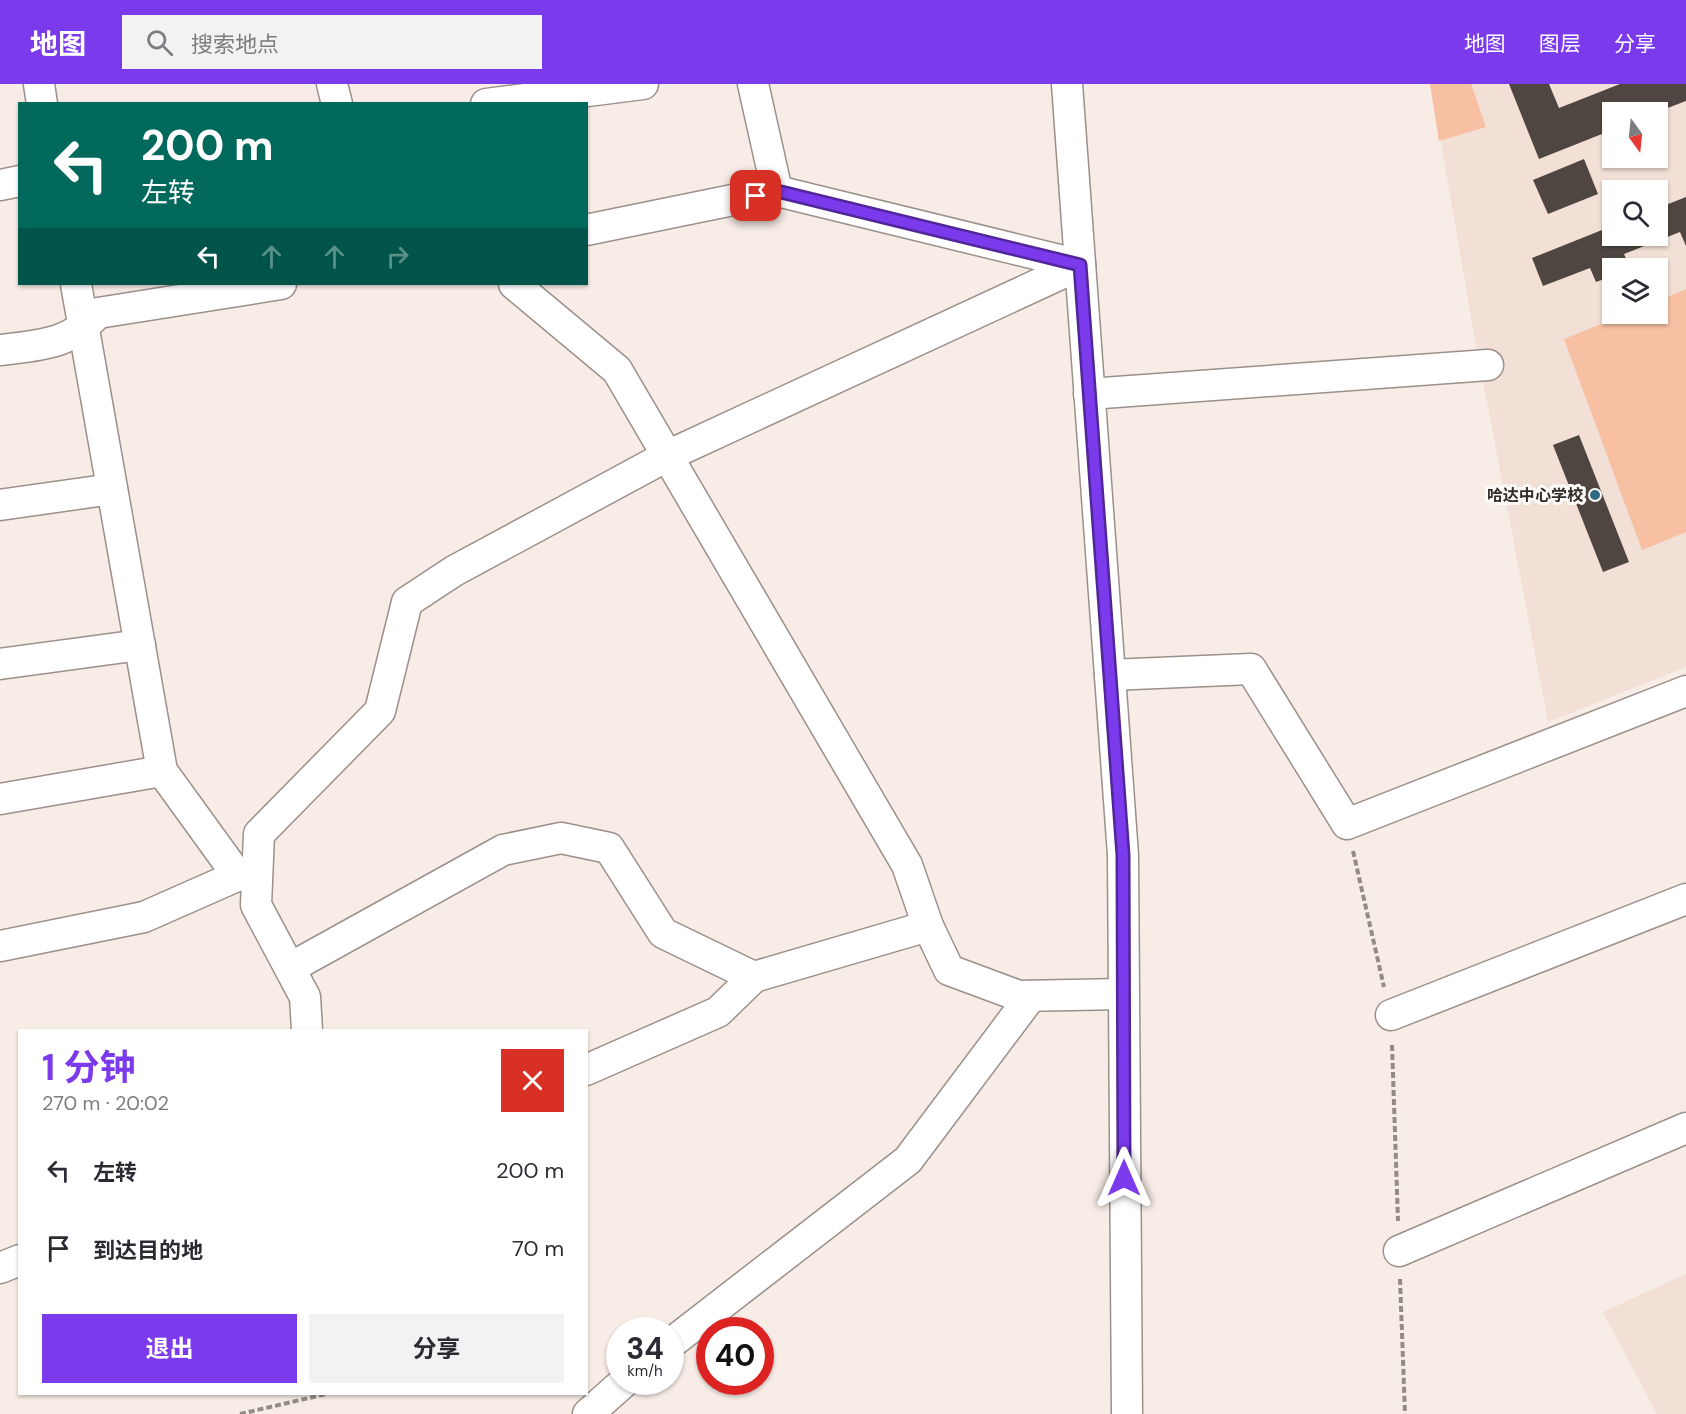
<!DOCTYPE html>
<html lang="zh">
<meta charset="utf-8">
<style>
:root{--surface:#fff;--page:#f2f2f3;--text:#2b2b33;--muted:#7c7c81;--accent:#7c3aed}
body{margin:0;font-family:"DM Sans","Noto Sans SC",sans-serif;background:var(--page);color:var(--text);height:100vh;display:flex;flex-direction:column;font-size:22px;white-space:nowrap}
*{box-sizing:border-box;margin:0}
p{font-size:20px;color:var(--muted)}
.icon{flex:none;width:33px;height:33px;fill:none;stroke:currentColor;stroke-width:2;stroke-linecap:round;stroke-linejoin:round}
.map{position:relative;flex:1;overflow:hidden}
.drawer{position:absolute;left:18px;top:945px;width:570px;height:366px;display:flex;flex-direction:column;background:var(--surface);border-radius:0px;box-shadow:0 2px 4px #0004}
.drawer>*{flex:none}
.guide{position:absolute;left:18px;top:18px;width:570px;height:183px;border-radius:0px;box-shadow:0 2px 4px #0004;background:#00695c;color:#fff;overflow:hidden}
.needle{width:39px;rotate:165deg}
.tools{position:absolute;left:1602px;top:18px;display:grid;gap:12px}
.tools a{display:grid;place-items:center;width:66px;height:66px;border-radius:0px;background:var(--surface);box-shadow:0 2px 4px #0004;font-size:30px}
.speed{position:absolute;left:606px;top:1233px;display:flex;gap:12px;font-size:30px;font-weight:700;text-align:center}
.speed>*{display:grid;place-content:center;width:78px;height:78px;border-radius:50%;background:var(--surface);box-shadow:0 2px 4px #0004;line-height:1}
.speed small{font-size:15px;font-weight:400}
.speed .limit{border:9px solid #d22;background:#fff;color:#111}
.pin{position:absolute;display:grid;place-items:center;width:51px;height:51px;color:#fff;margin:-26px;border-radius:12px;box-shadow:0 3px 9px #0006}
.me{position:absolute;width:66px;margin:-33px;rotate:0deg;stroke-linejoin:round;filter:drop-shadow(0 0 4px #0008)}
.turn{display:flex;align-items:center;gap:21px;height:126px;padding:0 24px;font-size:27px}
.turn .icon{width:78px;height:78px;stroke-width:2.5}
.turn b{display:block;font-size:42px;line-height:51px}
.lanes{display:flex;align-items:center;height:57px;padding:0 24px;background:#0003;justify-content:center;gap:30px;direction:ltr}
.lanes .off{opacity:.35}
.round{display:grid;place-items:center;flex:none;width:63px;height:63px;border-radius:0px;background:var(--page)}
.overview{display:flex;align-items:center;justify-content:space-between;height:102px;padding:0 24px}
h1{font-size:36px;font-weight:700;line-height:45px;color:var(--accent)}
.button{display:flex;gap:12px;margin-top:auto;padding:12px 24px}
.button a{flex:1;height:69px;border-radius:0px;background:var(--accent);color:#fff;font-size:24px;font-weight:700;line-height:69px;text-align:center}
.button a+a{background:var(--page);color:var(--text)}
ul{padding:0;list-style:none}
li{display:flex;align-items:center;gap:18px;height:78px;padding:0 24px}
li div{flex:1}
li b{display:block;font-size:22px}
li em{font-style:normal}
header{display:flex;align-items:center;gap:36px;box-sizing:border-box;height:84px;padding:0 30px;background:var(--accent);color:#fff}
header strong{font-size:28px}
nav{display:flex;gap:33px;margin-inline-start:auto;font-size:21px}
.search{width:420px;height:54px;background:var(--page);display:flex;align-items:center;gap:15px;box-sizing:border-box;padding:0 21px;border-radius:0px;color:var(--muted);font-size:22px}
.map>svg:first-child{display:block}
</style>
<header>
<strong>地图</strong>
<div class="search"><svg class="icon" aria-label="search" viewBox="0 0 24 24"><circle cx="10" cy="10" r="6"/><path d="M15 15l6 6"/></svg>搜索地点</div>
<nav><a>地图</a><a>图层</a><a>分享</a></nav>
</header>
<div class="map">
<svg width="1686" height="1330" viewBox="0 0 1686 1330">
<rect width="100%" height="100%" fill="#f7ece6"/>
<g fill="#f2dfd6" fill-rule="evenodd">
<path d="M 1431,0 L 1686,0 L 1686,583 L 1548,638 L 1472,239 ZM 1612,28 L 1658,28 L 1658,74 L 1612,74 ZM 1612,106 L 1658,106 L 1658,152 L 1612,152 ZM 1612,184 L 1658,184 L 1658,230 L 1612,230 Z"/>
<path d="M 1686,1190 L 1686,1330 L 1657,1330 L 1603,1228 Z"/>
</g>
<g fill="#f7c0a2">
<path d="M 1430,0 L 1471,0 L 1486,43 L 1439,57 Z"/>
<path d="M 1686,205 L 1686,448 L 1642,466 L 1564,255 L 1626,230 L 1658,230 L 1658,217 Z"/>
</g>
<g fill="#4f4641">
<path d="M 1509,0 L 1549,0 L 1559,24 L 1620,0 L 1686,0 L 1686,17 L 1657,28 L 1612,28 L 1612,46 L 1539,75 Z"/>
<path d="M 1584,75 L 1598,110 L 1548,130 L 1533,96 Z"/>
<path d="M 1686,113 L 1686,162 L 1680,148 L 1624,170 L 1630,184 L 1612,184 L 1612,192 L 1596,198 L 1590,184 L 1543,202 L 1532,174 L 1612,142 L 1612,152 L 1658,152 L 1658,124 Z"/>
<path d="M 1579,351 L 1629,478 L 1603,488 L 1553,361 Z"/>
</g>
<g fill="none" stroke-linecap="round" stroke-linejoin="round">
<defs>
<g id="minor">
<path d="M 39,0 L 42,20"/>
<path d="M 332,0 L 337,20"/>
<path d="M 753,0 L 777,107"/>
<path d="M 1067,0 L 1123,771 L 1127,1330"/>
<path d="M 486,20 L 643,0"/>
<path d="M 0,101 L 20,97"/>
<path d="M 586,146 L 777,107 L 1080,181"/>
<path d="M 76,200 L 162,687 L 238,792"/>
<path d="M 514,200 L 617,286 L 907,781 L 928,842 L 949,886 L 1019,912 L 1123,910"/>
<path d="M 0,266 C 40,261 69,261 98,229 L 281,200"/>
<path d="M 1089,310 L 1488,281"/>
<path d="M 0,421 L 112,405"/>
<path d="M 0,580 L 140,561"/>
<path d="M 1110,591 L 1251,585 L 1347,740 L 1686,607"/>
<path d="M 0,715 L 162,687"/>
<path d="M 0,862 L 144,833 L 255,784"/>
<path d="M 290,884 L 503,766 L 561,754 L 609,764 L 663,849 L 754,893 L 928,842"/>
<path d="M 1391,931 L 1686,815"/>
<path d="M 307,946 L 305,913 L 256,821 L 259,750 L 380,627 L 407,518 L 454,487 L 667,372 L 1080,181"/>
<path d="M 586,986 L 718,928 L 754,893"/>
<path d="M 1399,1167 L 1686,1044"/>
<path d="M 0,1184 L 20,1176"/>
<path d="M 670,1260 L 908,1076 L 1031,912"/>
<path d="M 588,1330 L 624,1298"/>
</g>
</defs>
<use href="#minor" stroke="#9b908b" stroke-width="33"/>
<g stroke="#938b87" stroke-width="4" stroke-dasharray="6 3" stroke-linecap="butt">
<path d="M 1353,767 L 1384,903"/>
<path d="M 1392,961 L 1398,1137"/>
<path d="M 1400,1195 L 1405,1330"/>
<path d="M 240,1330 L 326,1310"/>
</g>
<use href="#minor" stroke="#fff" stroke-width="30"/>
</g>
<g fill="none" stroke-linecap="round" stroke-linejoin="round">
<defs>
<path id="route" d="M 756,112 L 777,107 L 1080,181 L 1123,771 L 1124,1094"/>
</defs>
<use href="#route" stroke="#51269a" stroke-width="15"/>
<use href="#route" stroke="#7c3aed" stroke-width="10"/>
</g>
<circle fill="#316a83" stroke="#fdfbfa" stroke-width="2" cx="1595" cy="411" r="6"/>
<g text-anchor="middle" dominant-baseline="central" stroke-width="6" stroke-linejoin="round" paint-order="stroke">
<g font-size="16" font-weight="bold" fill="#322d2b" stroke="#fdfbfa" text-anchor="end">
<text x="1583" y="411">哈达中心学校</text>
</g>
</g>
</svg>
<div class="tools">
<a><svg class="needle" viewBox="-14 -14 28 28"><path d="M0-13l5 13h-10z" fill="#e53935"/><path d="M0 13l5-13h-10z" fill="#7c7c81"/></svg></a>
<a><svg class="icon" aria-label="search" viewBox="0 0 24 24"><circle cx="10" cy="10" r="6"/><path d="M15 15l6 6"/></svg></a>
<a><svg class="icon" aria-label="layers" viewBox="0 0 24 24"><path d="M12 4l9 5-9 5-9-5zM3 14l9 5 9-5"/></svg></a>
</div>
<div class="speed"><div>34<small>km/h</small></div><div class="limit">40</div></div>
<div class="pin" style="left:756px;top:112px;background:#d93025"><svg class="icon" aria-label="arrive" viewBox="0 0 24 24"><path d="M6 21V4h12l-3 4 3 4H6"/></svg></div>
<svg class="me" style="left:1124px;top:1094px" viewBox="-20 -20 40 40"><path d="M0-17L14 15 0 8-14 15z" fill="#7c3aed" stroke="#fff" stroke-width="4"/></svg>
<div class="guide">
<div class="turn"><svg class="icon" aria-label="left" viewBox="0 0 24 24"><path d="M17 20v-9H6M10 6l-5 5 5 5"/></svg><div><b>200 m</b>左转</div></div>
<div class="lanes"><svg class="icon" aria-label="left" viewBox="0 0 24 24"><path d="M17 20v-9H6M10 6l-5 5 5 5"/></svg><svg class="icon off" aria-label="ahead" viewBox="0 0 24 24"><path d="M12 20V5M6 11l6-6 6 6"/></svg><svg class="icon off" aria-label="ahead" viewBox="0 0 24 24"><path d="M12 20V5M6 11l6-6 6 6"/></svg><svg class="icon off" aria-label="right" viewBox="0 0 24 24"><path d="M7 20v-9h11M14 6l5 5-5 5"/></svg></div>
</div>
<section class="drawer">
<div class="overview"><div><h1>1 分钟</h1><p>270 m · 20:02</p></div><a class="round" style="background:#d93025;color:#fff"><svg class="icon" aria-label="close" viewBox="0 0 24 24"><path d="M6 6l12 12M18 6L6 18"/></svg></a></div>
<ul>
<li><svg class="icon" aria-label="left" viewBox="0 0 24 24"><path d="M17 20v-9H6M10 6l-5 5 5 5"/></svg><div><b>左转</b></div><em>200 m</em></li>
<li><svg class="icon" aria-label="arrive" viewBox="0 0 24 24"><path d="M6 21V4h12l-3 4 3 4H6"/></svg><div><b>到达目的地</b></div><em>70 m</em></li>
</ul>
<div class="button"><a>退出</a><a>分享</a></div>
</section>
</div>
